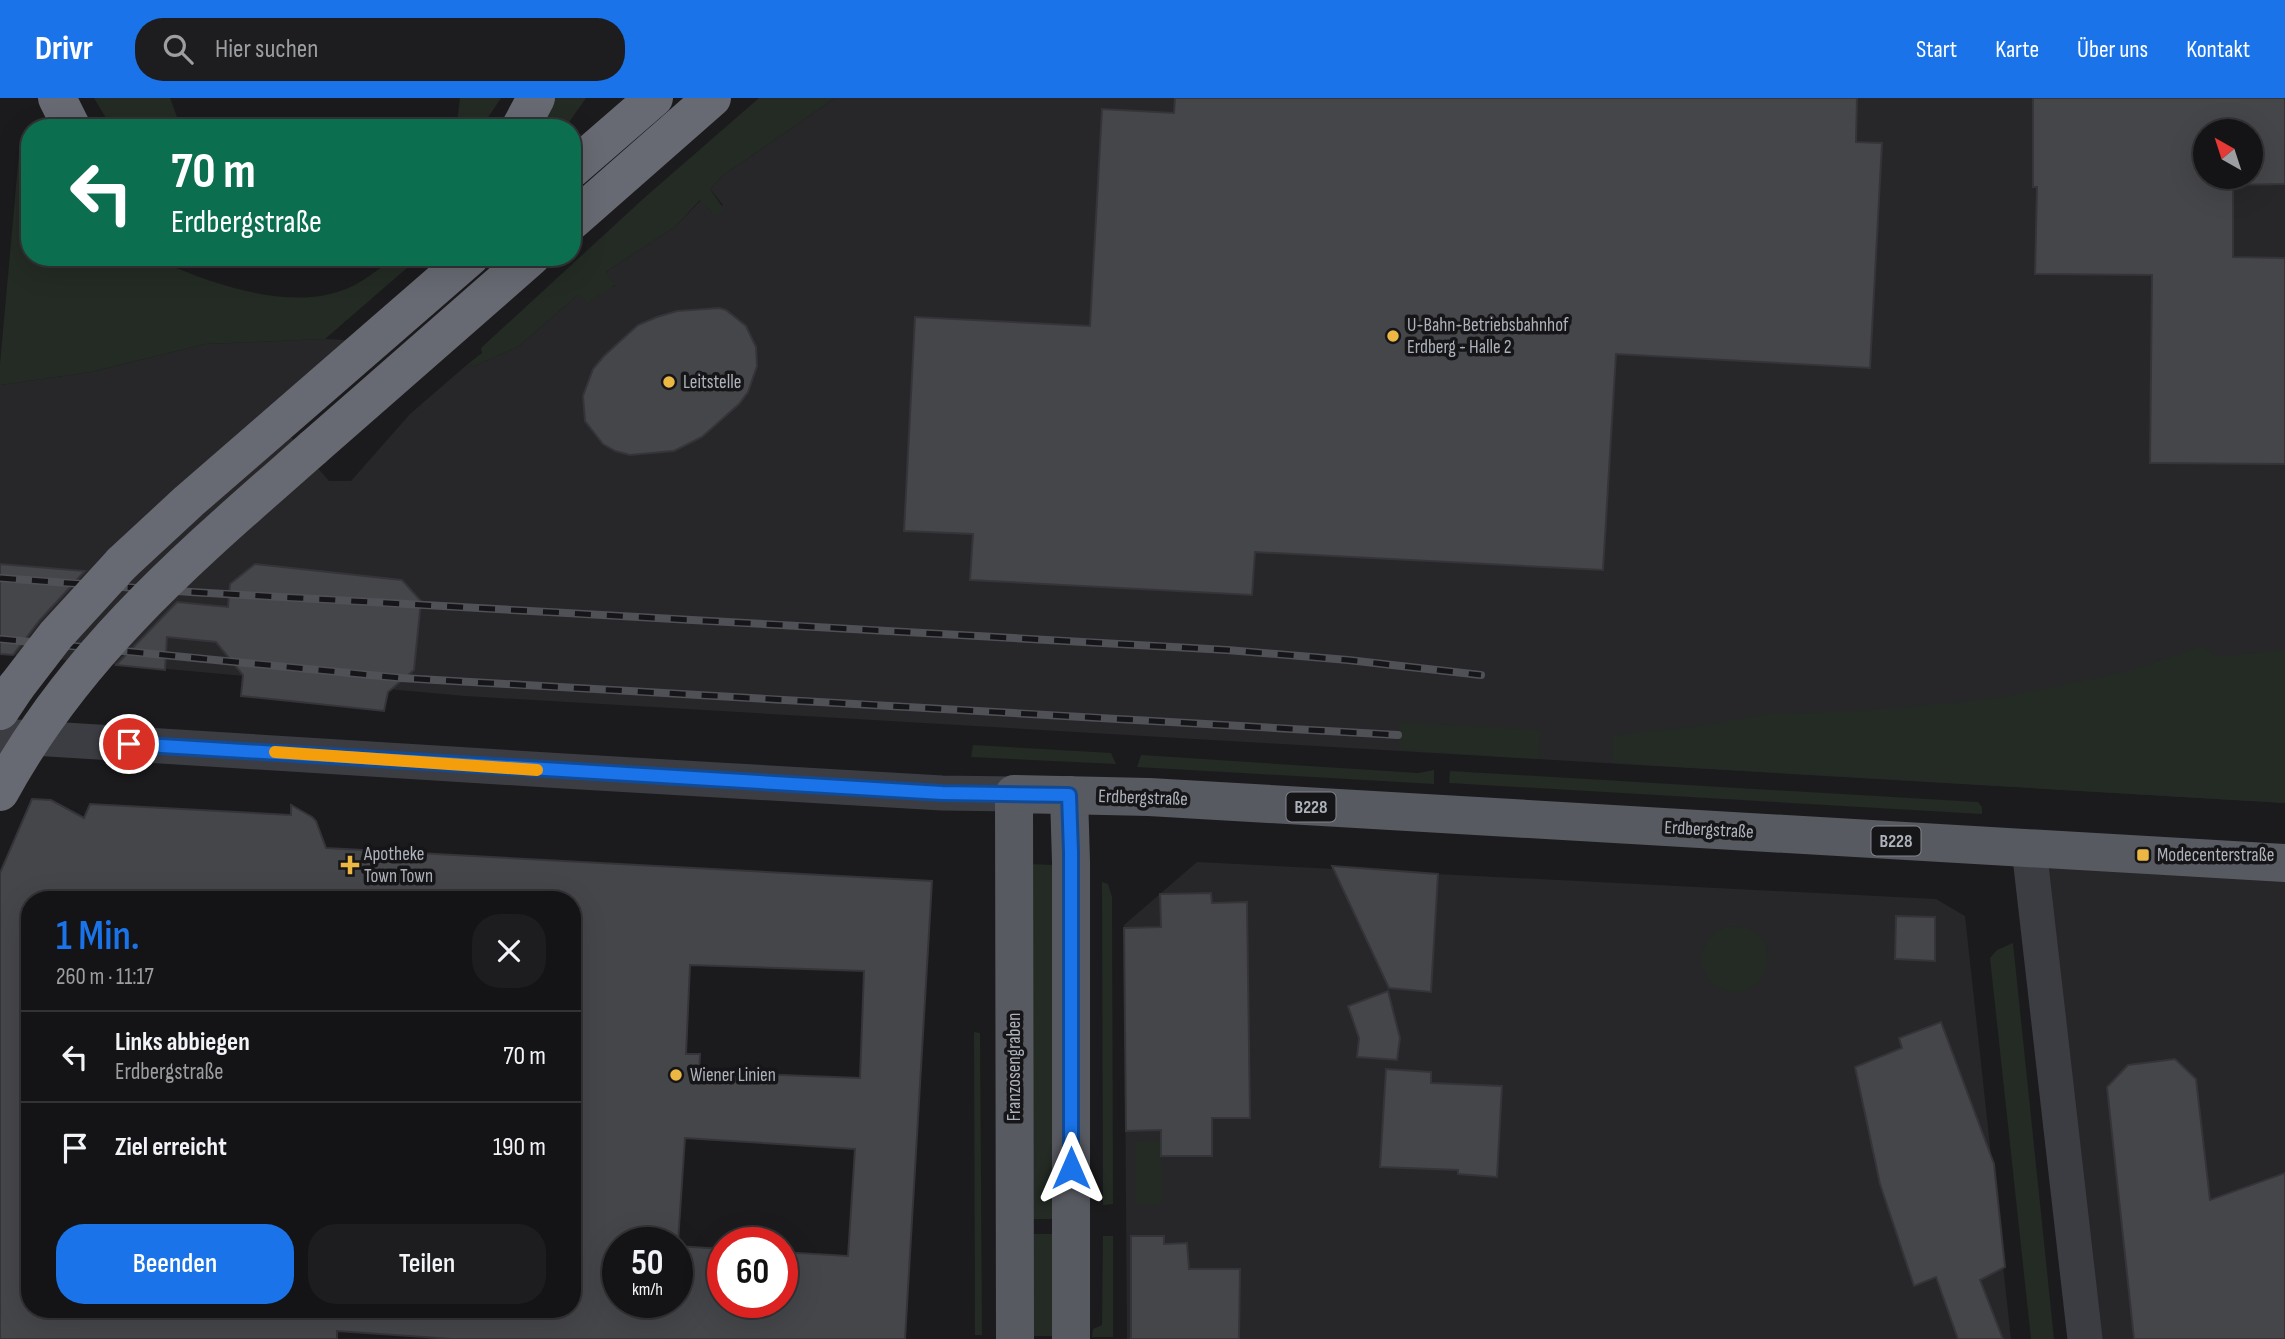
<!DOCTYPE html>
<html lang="de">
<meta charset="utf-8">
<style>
:root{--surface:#141416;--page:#1d1d1f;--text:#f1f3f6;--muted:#9d9ea1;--line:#333335;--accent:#1a73e8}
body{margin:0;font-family:"Sofia Sans Condensed",sans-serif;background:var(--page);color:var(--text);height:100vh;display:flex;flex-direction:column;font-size:26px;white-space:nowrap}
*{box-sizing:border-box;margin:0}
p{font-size:23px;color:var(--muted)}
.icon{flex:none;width:38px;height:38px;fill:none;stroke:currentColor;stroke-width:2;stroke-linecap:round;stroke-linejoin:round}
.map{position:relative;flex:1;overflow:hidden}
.drawer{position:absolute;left:21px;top:793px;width:560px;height:427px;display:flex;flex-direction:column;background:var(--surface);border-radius:28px;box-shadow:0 7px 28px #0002,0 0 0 2px var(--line)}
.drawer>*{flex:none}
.banner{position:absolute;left:21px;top:21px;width:560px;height:147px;border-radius:28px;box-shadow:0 7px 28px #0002,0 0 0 2px var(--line);background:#0b6e4f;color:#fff;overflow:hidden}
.needle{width:46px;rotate:321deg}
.fabs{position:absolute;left:2193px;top:21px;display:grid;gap:14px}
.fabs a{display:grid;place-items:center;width:70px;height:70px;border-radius:50%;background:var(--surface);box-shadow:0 7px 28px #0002,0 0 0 2px var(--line);font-size:35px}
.speed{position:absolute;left:602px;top:1129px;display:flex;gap:14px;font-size:35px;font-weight:700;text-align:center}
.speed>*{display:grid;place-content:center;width:91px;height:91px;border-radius:50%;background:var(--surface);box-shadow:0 7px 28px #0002,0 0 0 2px var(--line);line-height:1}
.speed small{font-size:18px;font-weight:400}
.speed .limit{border:10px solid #d22;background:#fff;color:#111}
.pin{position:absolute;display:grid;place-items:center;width:60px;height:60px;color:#fff;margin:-30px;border:4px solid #fff;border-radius:50%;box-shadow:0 2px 7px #0007}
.me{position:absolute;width:77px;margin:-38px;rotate:0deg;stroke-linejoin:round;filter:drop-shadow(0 0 5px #0008)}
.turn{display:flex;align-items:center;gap:24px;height:147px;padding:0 35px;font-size:32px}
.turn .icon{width:91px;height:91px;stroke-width:2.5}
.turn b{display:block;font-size:49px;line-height:60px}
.round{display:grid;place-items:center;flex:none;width:74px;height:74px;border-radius:28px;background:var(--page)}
.summary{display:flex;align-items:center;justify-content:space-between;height:119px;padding:0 35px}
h1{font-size:42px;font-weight:600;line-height:52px;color:var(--accent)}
.cta{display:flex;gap:14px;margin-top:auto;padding:14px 35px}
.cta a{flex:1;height:80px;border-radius:28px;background:var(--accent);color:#fff;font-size:28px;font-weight:600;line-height:80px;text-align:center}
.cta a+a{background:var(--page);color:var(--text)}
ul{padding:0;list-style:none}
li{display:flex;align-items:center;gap:21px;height:91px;padding:0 35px;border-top:2px solid var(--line)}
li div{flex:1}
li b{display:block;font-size:26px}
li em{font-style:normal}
header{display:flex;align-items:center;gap:42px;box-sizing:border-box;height:98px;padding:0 35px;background:var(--accent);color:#fff}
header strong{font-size:33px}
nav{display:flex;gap:38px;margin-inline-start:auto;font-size:24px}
.search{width:490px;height:63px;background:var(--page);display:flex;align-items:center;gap:18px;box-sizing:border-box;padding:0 24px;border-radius:28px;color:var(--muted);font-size:26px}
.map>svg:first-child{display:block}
</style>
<header>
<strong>Drivr</strong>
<div class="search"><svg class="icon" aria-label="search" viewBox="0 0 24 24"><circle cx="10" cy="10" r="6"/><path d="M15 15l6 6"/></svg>Hier suchen</div>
<nav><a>Start</a><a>Karte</a><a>Über uns</a><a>Kontakt</a></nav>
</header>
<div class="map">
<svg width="2285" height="1241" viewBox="0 0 2285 1241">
<rect width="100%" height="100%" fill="#1b1b1d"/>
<g fill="#27272a" fill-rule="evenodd">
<path d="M 835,0 L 2285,0 L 2285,705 L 465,598 L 0,556 L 0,287 L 91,274 L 205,246 L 325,241 L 398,245 L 291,339 L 329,383 L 351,383 L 410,316 L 469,265 L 473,269 L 519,248 L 580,195 L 615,188 L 606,174 L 676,128 L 701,102 L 712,115 L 723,107 L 710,91 L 722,78 ZM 2205,33 L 2250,33 L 2250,79 L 2205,79 Z"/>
<path d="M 2029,750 L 2285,765 L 2285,1241 L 2085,1241 Z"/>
<path d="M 1197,764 L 1936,801 L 1965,818 L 2011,1241 L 1127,1241 L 1124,827 Z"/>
</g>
<g fill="#232b24">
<path d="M 94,0 L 170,0 L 181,30 L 112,30 Z"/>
<path d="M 460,0 L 501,0 L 481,30 L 454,30 L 457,25 Z"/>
<path d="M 551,0 L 586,0 L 565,30 L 537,30 Z"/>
<path d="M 759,0 L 835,0 L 722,78 L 710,91 L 724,111 L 717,118 L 712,115 L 700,102 L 676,128 L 606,174 L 615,187 L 587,205 L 579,196 L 519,248 L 473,269 L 469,265 L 482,255 L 481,250 L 643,101 Z"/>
<path d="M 20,45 L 30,55 L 30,159 L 164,159 L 167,166 C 218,188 292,213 346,191 C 360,185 371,177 383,168 L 408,169 L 325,241 L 205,246 L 91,274 L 0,287 L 0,266 Z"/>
<path d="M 2203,548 L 2216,559 L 2285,552 L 2285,705 L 1613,665 L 1613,637 L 1683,630 L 1770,616 L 1862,613 L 2000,600 L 2132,572 Z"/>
<path d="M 1400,624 L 1541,632 L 1538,661 L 1400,652 Z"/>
<path d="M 973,647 L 1111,655 L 1116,666 L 971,659 Z"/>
<path d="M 1141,657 L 1418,675 L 1434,672 L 1434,686 L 1137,669 Z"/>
<path d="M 1450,673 L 1978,704 L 1982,709 L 1982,716 L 1449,685 Z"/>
<path d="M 1028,766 L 1054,767 L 1054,1121 L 1032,1121 Z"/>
<path d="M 1102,784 L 1108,786 L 1112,799 L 1113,1106 L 1103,1107 Z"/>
<circle cx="1735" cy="861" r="33"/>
<path d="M 2013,845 L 2054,1241 L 2031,1241 L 1990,860 L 1997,852 Z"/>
<path d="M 974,934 L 980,935 L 982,1237 L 975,1237 Z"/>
<path d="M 1161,1043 L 1161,1106 L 1136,1106 L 1136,1044 Z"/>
<path d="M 1031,1136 L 1054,1136 L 1056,1238 L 1032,1238 Z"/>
<path d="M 1103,1138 L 1113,1138 L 1113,1239 L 1092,1239 L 1093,1231 L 1102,1227 Z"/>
</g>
<g fill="#45464a" stroke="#353539" stroke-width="2" fill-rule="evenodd">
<path d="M 1175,0 L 1857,0 L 1856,44 L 1882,45 L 1870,270 L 1616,256 L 1603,472 L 1255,454 L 1252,497 L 970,482 L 973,436 L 904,433 L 915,219 L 1090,228 L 1102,11 L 1174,15 Z"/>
<path d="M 2033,0 L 2285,0 L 2285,86 L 2233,87 L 2233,159 L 2285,160 L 2285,366 L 2150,365 L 2152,177 L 2035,176 L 2037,89 L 2033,89 ZM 2205,33 L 2250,33 L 2250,79 L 2205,79 Z"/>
<path d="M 719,210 L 726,212 L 746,228 L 756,249 L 757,268 L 748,294 L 739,306 L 702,339 L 674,353 L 630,357 L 615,353 L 603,346 L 585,323 L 583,298 L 593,271 L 604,258 L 638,227 L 657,219 L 677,213 Z"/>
<path d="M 0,466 L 85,473 L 40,522 L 13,557 L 0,556 Z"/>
<path d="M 255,466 L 402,482 L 421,503 L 414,572 L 388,594 L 384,613 L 241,598 L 243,577 L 216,544 L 167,539 L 165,572 L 116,567 L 177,504 L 228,509 L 230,486 Z"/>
<path d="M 32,701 L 51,702 L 84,720 L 90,706 L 291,717 L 291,707 L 312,719 L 316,723 L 326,750 L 932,783 L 905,1241 L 453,1241 L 337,1233 L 337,1241 L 0,1241 L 0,775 ZM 30,802 L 572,802 L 572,1211 L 30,1211 ZM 690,867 L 864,873 L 860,980 L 699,974 L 700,956 L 686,956 ZM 685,1040 L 855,1051 L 848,1158 L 782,1154 L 782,1204 L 723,1204 L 723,1151 L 677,1148 L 677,1204 L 618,1204 L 618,1144 L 678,1144 Z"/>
<path d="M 1332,768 L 1438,776 L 1431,894 L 1389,890 Z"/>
<path d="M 1211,795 L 1212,805 L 1247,804 L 1250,1020 L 1212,1020 L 1212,1058 L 1161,1058 L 1161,1032 L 1126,1033 L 1124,830 L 1161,829 L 1160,796 Z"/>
<path d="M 1896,818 L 1935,819 L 1935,863 L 1895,861 Z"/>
<path d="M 1388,893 L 1400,940 L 1397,962 L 1357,959 L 1359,940 L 1348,908 Z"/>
<path d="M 1941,924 L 1994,1066 L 2005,1169 L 1980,1182 L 2003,1241 L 1958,1241 L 1936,1179 L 1914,1188 L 1880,1086 L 1855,969 L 1902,950 L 1899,940 Z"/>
<path d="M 2175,961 L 2196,981 L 2210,1102 L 2285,1075 L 2285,1241 L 2134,1241 L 2107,989 L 2128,967 Z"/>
<path d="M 1386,971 L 1431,974 L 1431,985 L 1502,988 L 1497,1079 L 1458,1076 L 1458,1072 L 1380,1069 Z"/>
<path d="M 1131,1138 L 1164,1138 L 1164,1146 L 1187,1145 L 1189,1171 L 1240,1171 L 1239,1241 L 1131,1241 Z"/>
</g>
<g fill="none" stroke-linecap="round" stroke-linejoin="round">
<g stroke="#3c3d42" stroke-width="35">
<path d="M 0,638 L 564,673 L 942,695 L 1014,696"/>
<path d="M 2029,750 L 2085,1241"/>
</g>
<g stroke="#585a61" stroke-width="38">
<path d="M 1069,697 L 1071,764 L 1071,1241"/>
<path d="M 1015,1241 L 1014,696 L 1149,699 L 2285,765"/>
</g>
<g stroke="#686a73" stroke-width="38">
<path d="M 57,0 L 72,30"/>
<path d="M 520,30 L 536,0"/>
<path d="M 572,71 L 654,0"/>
<path d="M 572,123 L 712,0"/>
<path d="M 313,350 L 531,159"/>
<path d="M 122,465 L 189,403 L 470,159"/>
<path d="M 0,613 L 16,589"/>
</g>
<defs>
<g id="rail">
<path d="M 0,480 L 191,494 L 1227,552 L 1348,562 L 1481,577"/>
<path d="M 0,541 L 401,580 L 1398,637"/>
</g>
</defs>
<use href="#rail" stroke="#4f5157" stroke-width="8"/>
<use href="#rail" stroke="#161618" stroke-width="5" stroke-dasharray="16" stroke-linecap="butt"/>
<g stroke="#686a73" stroke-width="38">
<path d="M 16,589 L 56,537 L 122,465"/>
<path d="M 0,694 C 77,552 194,455 313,350"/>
</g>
</g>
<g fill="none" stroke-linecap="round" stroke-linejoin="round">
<defs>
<path id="route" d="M 129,646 L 942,695 L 1069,697 L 1071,754 L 1071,1070"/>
</defs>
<use href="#route" stroke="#114b97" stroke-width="18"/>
<use href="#route" stroke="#1a73e8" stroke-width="12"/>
<path stroke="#f59e0b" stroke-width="12" d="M 275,654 L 537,672"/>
</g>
<g fill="#ecb843" stroke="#161618" stroke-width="2.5">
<circle cx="1393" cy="238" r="7"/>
<circle cx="669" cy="284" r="7"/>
<rect x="2136" y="750" width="14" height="14" rx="3.5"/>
<path d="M346.5 756.5h7v7h7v7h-7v7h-7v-7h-7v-7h7z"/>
<circle cx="676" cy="977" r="7"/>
</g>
<g text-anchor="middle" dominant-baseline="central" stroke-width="7" stroke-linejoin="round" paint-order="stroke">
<g fill="#161618" stroke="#80838b" stroke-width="2">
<rect x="1286.5" y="694.5" width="49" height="29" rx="5"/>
<rect x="1871.5" y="728.5" width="49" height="29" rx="5"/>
</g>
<g font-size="18" font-weight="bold" fill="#aeb2bc">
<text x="1311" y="709">B228</text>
<text x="1896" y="743">B228</text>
</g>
<g font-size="19" fill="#aeb2bc" stroke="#161618" text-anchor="start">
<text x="1407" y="227">U-Bahn-Betriebsbahnhof<tspan x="1407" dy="22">Erdberg - Halle 2</tspan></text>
<text x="683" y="284">Leitstelle</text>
<text x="364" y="756">Apotheke<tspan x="364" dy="22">Town Town</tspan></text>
<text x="2157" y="757">Modecenterstraße</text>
<text x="690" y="977">Wiener Linien</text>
</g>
<g font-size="19" fill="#aeb2bc" stroke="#161618">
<text transform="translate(1143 700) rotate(2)">Erdbergstraße</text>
<text transform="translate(1709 732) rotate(3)">Erdbergstraße</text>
<text transform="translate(1014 969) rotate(-90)">Franzosengraben</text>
</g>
</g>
</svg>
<div class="fabs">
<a><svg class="needle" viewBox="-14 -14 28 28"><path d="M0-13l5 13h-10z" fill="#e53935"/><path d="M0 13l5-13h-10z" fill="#9d9ea1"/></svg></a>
</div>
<div class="speed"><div>50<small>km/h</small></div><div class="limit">60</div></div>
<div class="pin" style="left:129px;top:646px;background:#d93025"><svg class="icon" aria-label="arrive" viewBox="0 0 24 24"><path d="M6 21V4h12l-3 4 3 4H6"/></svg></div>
<svg class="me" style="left:1071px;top:1070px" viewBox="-20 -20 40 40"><path d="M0-17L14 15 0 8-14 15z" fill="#1a73e8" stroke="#fff" stroke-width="4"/></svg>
<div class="banner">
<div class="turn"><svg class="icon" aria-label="left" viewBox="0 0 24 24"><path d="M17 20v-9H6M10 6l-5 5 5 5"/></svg><div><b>70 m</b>Erdbergstraße</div></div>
</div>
<section class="drawer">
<div class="summary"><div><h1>1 Min.</h1><p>260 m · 11:17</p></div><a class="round"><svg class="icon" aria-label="close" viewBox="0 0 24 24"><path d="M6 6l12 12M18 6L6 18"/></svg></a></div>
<ul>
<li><svg class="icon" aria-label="left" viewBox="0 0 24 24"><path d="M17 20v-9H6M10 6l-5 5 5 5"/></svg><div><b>Links abbiegen</b><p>Erdbergstraße</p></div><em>70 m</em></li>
<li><svg class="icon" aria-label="arrive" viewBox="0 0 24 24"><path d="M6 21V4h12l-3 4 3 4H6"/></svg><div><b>Ziel erreicht</b></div><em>190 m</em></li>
</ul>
<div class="cta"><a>Beenden</a><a>Teilen</a></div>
</section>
</div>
